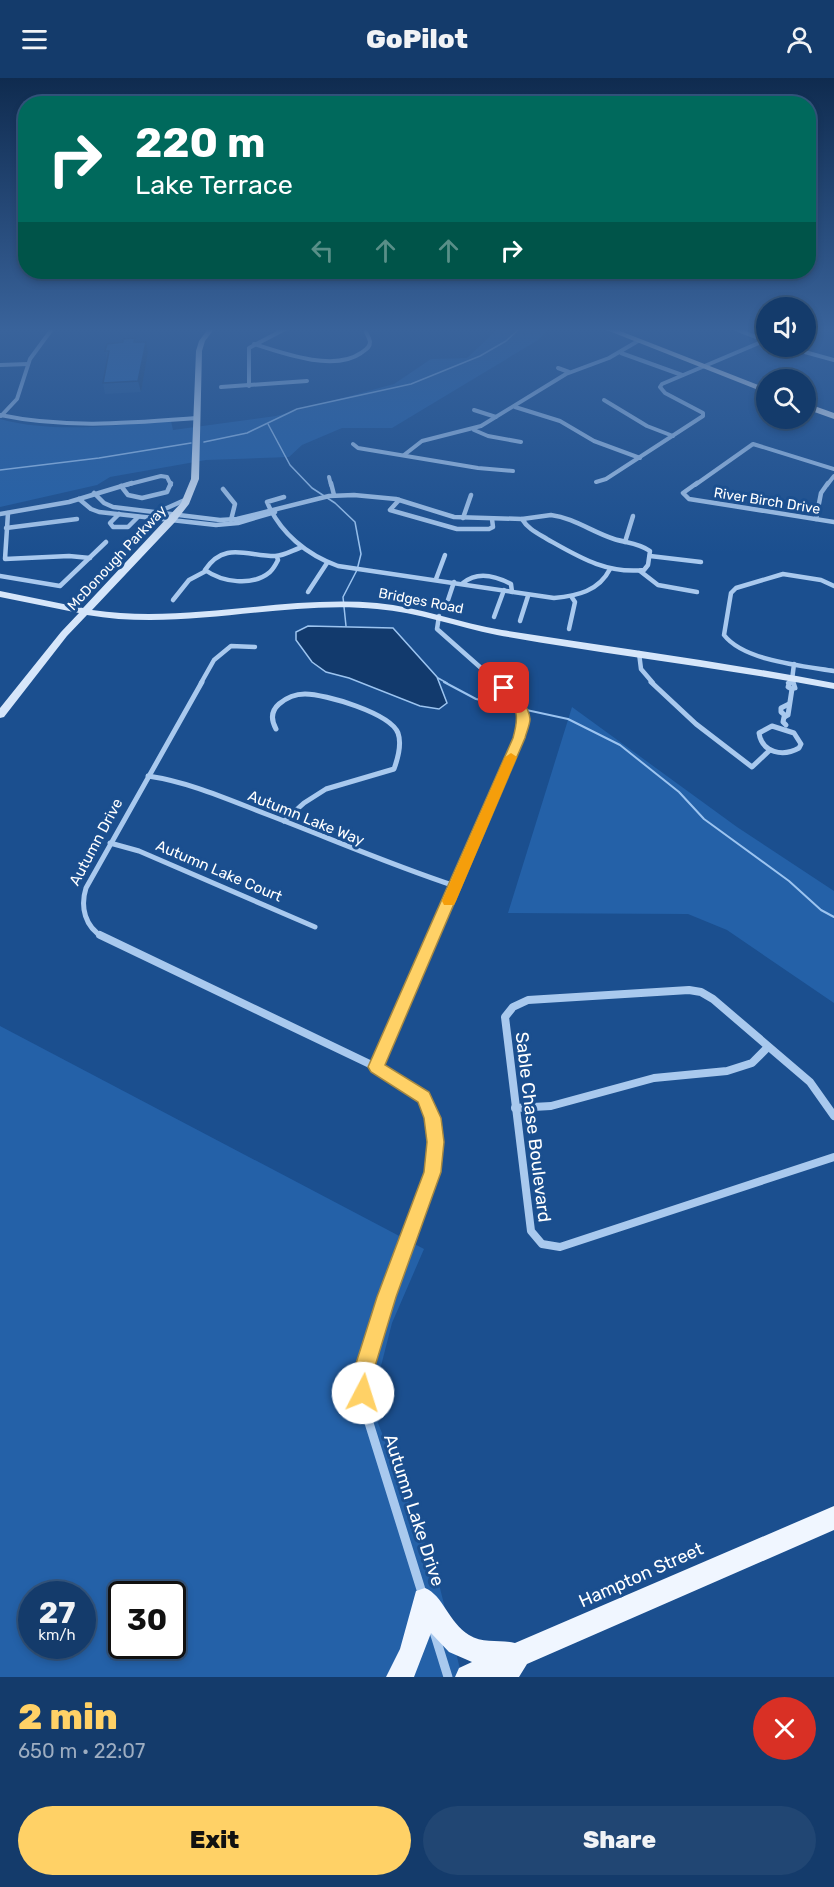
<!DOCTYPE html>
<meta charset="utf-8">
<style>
:root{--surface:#143b6b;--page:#214673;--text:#f1f3f6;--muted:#9dadc1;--line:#33557e;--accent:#ffd166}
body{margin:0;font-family:Rubik,sans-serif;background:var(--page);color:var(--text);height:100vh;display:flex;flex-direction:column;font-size:22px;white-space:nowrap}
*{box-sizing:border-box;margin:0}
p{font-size:20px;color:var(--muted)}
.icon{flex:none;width:33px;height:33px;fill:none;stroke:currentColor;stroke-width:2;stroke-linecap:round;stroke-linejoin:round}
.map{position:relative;height:1599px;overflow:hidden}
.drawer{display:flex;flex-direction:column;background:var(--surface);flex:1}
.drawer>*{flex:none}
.hud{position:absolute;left:18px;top:18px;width:798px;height:183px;border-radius:24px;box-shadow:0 3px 9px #0003,0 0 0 2px var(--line);background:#00695c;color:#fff;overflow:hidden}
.fabs{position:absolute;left:756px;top:219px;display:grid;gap:12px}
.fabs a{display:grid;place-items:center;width:60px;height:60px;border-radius:50%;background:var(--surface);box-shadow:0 3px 9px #0003,0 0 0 2px var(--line);font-size:30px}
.speed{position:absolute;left:18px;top:1503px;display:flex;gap:12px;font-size:30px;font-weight:700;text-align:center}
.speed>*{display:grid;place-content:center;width:78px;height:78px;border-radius:50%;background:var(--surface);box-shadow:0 3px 9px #0003,0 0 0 2px var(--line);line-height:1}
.speed small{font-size:15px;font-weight:400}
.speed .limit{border:3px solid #111;border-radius:9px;background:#fff;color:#111}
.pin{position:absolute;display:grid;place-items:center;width:51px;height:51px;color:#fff;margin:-26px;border-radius:12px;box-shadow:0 3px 9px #0006}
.me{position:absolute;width:66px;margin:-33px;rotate:5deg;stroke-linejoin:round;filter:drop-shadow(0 0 4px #0008)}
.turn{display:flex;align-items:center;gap:21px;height:126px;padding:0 18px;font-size:27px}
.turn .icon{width:78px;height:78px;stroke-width:2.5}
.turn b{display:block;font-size:42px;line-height:51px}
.lanes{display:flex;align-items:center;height:57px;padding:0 18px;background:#0003;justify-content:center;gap:30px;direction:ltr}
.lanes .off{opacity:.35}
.round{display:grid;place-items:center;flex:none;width:63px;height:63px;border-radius:32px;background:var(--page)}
.summary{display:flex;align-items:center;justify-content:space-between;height:102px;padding:0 18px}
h1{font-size:36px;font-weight:800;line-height:45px;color:var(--accent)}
.button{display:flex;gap:12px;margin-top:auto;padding:12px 18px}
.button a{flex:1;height:69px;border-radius:36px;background:var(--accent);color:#111;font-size:24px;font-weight:800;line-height:69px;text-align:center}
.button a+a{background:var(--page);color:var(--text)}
header{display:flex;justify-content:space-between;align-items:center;height:78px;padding:0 18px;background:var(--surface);font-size:27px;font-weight:800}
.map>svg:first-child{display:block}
</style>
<header><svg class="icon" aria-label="menu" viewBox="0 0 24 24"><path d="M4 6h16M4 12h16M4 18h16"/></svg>GoPilot<svg class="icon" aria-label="person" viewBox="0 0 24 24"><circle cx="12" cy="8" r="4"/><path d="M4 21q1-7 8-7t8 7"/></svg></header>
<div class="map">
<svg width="834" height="1599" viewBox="0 0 834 1599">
<rect width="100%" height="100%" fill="#1b4f8f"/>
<g fill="#2461a8" fill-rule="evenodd">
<path d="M 498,251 L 548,251 L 538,262 L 392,350 L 342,350 L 302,367 L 289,379 L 206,382 L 110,399 L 97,407 L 0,429 L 0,341 C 56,356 114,347 171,343 L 173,352 L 276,338 L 394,306 L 431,281 L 467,280 Z"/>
<path d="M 572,629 L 737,749 L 834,813 L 834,925 L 727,852 L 688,836 L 508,835 Z"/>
<path d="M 0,948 L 424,1171 L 392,1245 L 371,1327 L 436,1494 L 462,1599 L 0,1599 ZM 32,1516 L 82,1516 L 82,1568 L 32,1568 ZM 122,1516 L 172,1516 L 172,1568 L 122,1568 Z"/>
</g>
<path fill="#123a6d" stroke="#9cc4f0" stroke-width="1.5" d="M 308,548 L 393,550 L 437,599 L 447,625 L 439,631 L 420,628 L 349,600 L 326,594 L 312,584 L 296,562 L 296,554 Z"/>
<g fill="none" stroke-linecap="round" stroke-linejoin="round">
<g stroke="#9cc4f0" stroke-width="1.5">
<path d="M 268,346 L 290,387 L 312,410 L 335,425 L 355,444 L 361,476 L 357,492 L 343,519 L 346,548"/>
<path d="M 204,364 L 247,355 L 297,331 L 411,306 L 480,278 L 506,263 L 519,251"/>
<path d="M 0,392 L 99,380 L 191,365"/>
<path d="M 438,600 L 447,605"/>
</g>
<path stroke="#9cc4f0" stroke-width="2" d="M 444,604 L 476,621 L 568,641 L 620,667 L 679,714 L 704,741 L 789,803 L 821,832 L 834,839"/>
<g stroke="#a9c9ee" stroke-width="4">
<path d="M 735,251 L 766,263"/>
<path d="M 254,266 C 282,275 334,294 361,275 C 365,272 370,270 370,264 C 370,261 366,255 365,251"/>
<path d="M 783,268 L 834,282"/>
<path d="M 621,275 L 682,297"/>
<path d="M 0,287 L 28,286"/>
<path d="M 558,290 L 569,294"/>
<path d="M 249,308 L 249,270 L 285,251"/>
<path d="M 221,309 L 307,303"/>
<path d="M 604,322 L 647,348 L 673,358"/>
<path d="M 515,329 L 560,343 L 594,363 L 640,380"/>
<path d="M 474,332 L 496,339"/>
<path d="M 0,337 C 66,351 131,345 198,340"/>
<path d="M 1,338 L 17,321 L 30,281 L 52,251"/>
<path d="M 474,352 L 488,358 L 521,364"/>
<path d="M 353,366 L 358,370 L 478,390 L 513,393"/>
<path d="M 404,377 L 422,363 L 481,348 L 566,296 L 609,280 L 638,263"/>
<path d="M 329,399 L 331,407"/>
<path d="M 596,404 L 606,401 L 703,338 L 703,335 L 665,315 L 660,309 L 662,306 L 766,262"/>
<path d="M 126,407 L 161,398 L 167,399 L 171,407"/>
<path d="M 695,407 L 753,366 L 834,391"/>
<path d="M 827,407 L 834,398"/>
</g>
<g stroke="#a9c9ee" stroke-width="4.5">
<path d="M 331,405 L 334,417"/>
<path d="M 697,405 L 683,415 L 689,421 L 834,444"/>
<path d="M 121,408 L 128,417 L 142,420 L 167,414 L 171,405"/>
<path d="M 223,411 L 235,426 L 231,442"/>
<path d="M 94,415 L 104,425 L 113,429 L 220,442 L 237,441 L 329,418 L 354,417 L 396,421 L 454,439 L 522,441"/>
<path d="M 284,419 L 267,424 C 280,455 307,477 338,488 L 554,520 C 577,518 599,513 610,491"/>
<path d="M 79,421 L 91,431 L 99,434 L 216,447 L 238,445 L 275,434"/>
<path d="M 399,422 L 390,432 L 457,451 L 489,451 L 493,449 L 492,441"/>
<path d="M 158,434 L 187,421"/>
<path d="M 8,435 L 5,481 L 69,478 L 90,480"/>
<path d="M 0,436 L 69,424 L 132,405"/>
<path d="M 119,436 L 110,445 L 113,449 L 128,449 L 138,439"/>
<path d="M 551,437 C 574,440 592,454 614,461 C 627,465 639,465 650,473 L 648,487 L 644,492 C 606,496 579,479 547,461 C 537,455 528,451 522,441 Z"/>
<path d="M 463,440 L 471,417"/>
<path d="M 816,441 L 821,415 L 828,405"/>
<path d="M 6,450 L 77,441"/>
<path d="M 625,464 L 633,438"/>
<path d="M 650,478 L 701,484"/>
<path d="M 277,479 L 278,482 C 276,486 273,491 270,494 C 252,509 222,504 205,492 C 224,463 247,478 275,478 C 284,478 293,472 302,469"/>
<path d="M 640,493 L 658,507 L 697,514"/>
<path d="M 0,498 L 60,508 L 106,464"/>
<path d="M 436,501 L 445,477"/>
<path d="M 463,505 C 477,493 496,498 511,506 L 512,514"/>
<path d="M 834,508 L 821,502 L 783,496 L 736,510 L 731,515 L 724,557 C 744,583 803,588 834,593"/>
<path d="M 308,514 L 327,485"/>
<path d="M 173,522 L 189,502 L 206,493"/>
<path d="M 447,525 L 454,504"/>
<path d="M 439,538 L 437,551 L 498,605"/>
<path d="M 494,539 L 504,512"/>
<path d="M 520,543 L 528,518"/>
<path d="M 569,551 L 575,524 L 571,518"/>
<path d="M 639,575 L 641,591 L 653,605"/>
<path d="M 792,602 L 793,605"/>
<path d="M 201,605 L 214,582 L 231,568 L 255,569"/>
<path d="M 788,605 L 792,602 L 794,586"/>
</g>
<g stroke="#a9c9ee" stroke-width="5">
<path d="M 651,604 L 696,646 L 752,689 L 770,672"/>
<path d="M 790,604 L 788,609 L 792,611"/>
<path d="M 786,638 L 781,634 L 781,630 L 789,626"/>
<path d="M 786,647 L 783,644 L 784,639 L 788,637 L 792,611 L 795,610 L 793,604"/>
<path d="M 772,648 L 794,655 L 801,666 L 799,670 C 783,679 762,675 759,655 Z"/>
<path d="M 276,651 C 271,642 271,633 279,626 C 286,620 296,616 305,616 C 325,616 390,635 398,655 C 402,666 398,680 394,691 L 326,711 L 304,725 L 284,743"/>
<path d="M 148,698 C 189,704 227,721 266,736 C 329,760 391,787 455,808"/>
<path d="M 110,765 L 139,773 L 315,849"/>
<path d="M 103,859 C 85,849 80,829 86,810 L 202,604"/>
<path d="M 433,859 L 523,649 C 526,630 509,615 497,604"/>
</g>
<g stroke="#a9c9ee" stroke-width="8">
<path d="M 100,857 L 376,989 L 424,1019 L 432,1040 L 436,1064 L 432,1094 L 400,1184"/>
<path d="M 376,989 L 433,857"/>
<path d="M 515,1030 L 551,1028 L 654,1000 L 727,993 L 752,985 L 768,969"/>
<path d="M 834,1038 L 810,1004 L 713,921 L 701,914 L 689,912 L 528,922 L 513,929 L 505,939 L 531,1153 L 542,1166 L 560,1169 L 834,1079"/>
</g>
<g stroke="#a9c9ee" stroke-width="9">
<path d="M 400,1182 L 362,1298 L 365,1332 L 423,1518"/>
<path d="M 434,1554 L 448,1599"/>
</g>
<path fill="#d6e6fa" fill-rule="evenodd" d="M 208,251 L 214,251 L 205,263 L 202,273 L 199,401 L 189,426 L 175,444 L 92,532 C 187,546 282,517 377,525 C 420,529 460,545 502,552 C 613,569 724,584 834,605 L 834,611 C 722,590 609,577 497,557 C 457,549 418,534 377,531 C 280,522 184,554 87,537 L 67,558 L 4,639 L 0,640 L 0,630 L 61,554 L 79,535 L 0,519 L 0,513 L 83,530 L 181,425 L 191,401 L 196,273 L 199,263 Z"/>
<g fill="#f0f6ff" fill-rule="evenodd">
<path d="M 604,251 L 615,251 L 766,310 L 766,315 Z"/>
<path d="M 806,325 L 834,335 L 834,341 L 806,331 Z"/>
<path d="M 834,1428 L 834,1452 L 527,1586 L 519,1599 L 455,1599 L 459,1590 L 472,1584 L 449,1574 L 431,1555 L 414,1599 L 386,1599 L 400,1571 L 416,1513 L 425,1510 C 443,1517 449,1545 469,1557 C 483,1566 500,1561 515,1565 Z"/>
</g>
</g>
<path fill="#245895" d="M 135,260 L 136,264 L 148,274 L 141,314 L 105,316 L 103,305 L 107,281 L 105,273 L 123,264 Z"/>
<path fill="#1d4779" d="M 146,264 L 148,274 L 141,314 L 138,303 Z"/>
<path fill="#2a66ad" stroke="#1d4779" stroke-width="1.5" d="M 135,260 L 134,264 L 146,264 L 138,303 L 103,305 L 109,273 L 105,273 L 107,266 L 123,264 L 123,261 Z"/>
<linearGradient id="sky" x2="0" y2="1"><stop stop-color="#0f2b4f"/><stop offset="0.53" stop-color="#39639b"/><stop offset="1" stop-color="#39639b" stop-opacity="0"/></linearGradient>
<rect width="834" height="475" fill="url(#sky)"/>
<path fill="#ffd166" stroke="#a68842" stroke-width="1.5" d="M 504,606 C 515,610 529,629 530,641 C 530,647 526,655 525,660 L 385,987 L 429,1014 L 441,1040 L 444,1064 L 441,1094 L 396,1219 L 372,1298 L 373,1315 L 371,1322 L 363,1325 L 356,1322 L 352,1298 L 377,1219 L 424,1094 L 427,1064 L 424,1040 L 418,1024 L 371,994 L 368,989 L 513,660 C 521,631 515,632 498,610 Z"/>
<path fill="#f59e0b" d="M 511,675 L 517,679 L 456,823 L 454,827 L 444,827 L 442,823 L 505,679 Z"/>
<g text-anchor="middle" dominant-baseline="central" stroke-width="6" stroke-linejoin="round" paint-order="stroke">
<g font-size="14" fill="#fff" stroke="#1b4f8f">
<text transform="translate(767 423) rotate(9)">River Birch Drive</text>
<text transform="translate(117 480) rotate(-47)">McDonough Parkway</text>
<text transform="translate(421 523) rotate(11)">Bridges Road</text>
</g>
<g font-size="15" fill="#fff" stroke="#1b4f8f">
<text transform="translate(306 740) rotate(22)">Autumn Lake Way</text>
<text transform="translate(96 764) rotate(-62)">Autumn Drive</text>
<text transform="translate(219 793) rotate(23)">Autumn Lake Court</text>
</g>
<g font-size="18" fill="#fff" stroke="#1b4f8f">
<text transform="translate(533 1049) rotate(83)">Sable Chase Boulevard</text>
<text transform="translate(414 1432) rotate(72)">Autumn Lake Drive</text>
<text transform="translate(641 1497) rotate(-24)">Hampton Street</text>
</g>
</g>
</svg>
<div class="fabs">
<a><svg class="icon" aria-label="sound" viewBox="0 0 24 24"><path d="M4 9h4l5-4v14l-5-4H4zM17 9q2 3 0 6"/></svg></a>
<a><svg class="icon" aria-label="search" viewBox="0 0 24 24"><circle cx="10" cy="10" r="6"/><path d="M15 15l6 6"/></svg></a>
</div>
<div class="speed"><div>27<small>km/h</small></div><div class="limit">30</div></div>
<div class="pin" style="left:504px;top:610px;background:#d93025"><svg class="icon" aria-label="arrive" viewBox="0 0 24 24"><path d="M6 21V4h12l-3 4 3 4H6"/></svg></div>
<svg class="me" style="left:363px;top:1315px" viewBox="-20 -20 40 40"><circle r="19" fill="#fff"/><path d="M0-13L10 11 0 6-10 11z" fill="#ffd166"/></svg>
<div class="hud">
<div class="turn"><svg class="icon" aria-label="right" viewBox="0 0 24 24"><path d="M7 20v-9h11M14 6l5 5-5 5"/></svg><div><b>220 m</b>Lake Terrace</div></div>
<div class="lanes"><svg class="icon off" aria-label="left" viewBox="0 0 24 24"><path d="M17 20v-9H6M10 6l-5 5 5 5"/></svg><svg class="icon off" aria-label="ahead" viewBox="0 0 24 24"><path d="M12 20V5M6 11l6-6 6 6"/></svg><svg class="icon off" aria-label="ahead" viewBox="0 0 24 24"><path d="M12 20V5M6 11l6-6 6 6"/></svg><svg class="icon" aria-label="right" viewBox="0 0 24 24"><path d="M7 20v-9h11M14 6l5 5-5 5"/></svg></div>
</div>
</div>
<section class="drawer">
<div class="summary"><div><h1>2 min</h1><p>650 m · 22:07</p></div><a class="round" style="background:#d93025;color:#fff"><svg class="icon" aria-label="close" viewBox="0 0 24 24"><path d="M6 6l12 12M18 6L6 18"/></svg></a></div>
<div class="button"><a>Exit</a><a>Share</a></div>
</section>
